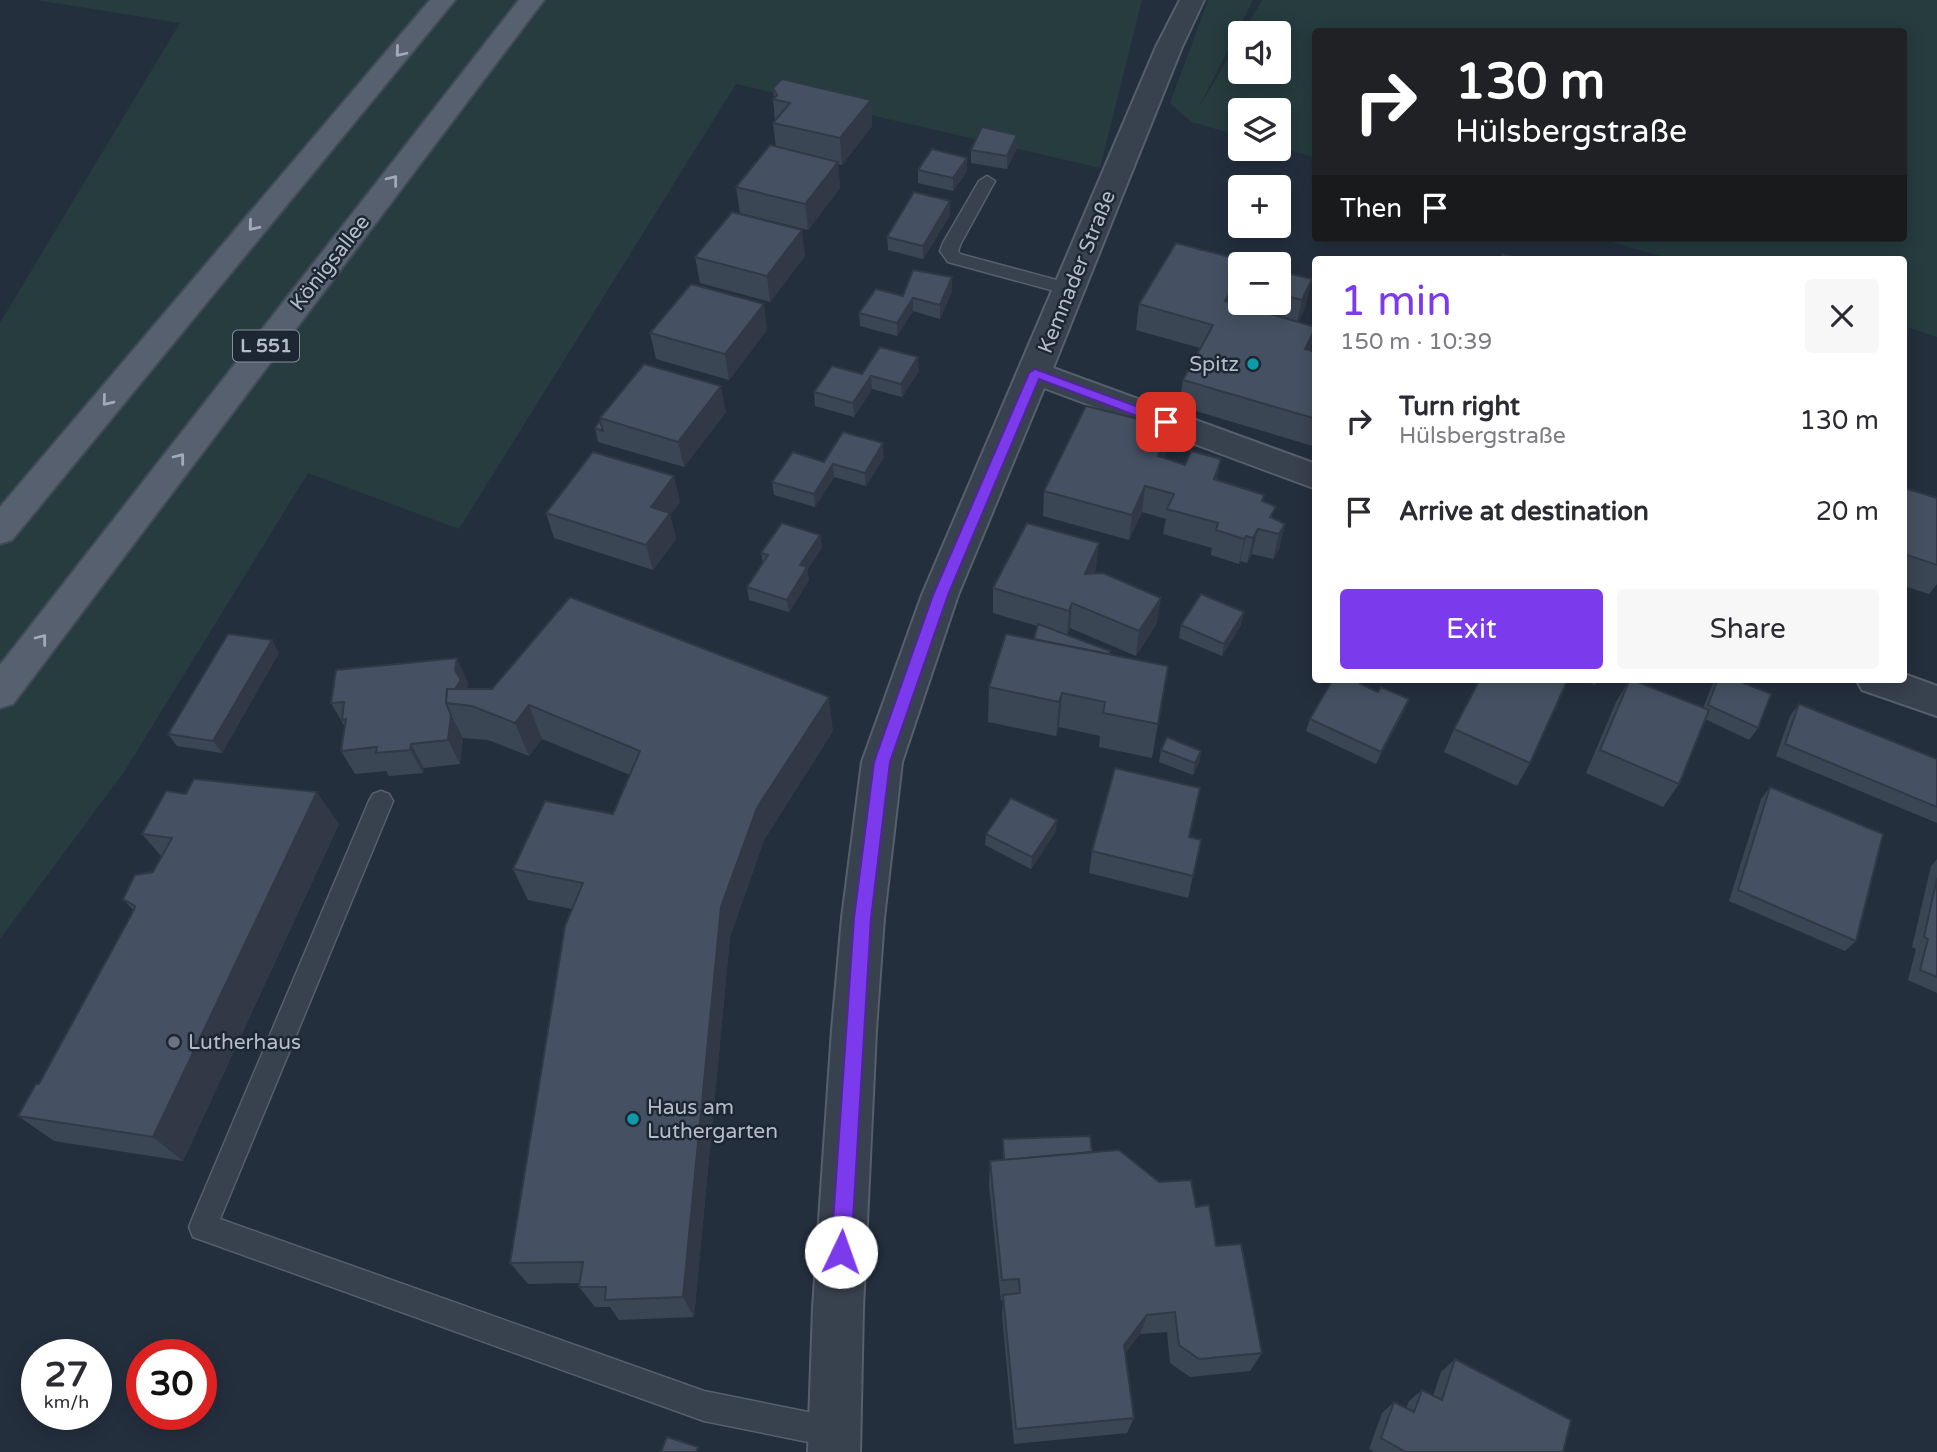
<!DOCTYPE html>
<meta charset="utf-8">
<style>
:root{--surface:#fff;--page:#f7f7f7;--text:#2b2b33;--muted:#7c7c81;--accent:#7c3aed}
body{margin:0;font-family:"Varela Round",sans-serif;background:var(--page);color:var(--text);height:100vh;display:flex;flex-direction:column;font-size:26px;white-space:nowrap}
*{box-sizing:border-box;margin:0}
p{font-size:23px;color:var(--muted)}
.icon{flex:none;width:38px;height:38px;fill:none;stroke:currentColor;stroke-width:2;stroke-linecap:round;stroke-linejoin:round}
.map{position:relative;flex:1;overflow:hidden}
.drawer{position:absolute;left:1312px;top:256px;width:595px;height:427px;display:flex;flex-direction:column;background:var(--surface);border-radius:7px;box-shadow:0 4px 18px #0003}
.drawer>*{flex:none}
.banner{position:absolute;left:1312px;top:28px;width:595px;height:214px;border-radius:7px;box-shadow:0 4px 18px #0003;background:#202124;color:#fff;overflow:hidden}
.fabs{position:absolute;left:1228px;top:21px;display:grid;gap:14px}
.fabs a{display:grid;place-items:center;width:63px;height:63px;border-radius:7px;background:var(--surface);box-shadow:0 4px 18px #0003;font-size:35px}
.speed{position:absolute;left:21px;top:1339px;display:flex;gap:14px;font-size:35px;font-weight:700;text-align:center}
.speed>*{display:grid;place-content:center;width:91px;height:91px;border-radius:50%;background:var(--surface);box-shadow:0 4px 18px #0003;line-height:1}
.speed small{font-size:18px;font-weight:400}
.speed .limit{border:10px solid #d22;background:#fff;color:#111}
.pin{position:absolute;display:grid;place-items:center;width:60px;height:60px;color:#fff;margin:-30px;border-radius:14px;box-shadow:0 4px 10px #0006}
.me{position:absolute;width:77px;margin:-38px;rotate:3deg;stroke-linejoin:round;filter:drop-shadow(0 0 5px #0008)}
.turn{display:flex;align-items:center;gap:24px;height:147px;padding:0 28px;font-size:32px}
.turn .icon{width:91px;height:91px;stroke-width:2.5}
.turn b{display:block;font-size:49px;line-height:60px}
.then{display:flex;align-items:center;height:66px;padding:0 28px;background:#0003;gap:14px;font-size:26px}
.round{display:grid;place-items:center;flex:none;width:74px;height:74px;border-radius:7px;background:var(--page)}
.overview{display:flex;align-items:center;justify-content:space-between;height:119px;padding:0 28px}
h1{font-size:42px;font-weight:600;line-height:52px;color:var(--accent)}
.action{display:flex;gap:14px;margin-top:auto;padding:14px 28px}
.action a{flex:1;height:80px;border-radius:7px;background:var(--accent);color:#fff;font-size:28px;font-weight:600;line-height:80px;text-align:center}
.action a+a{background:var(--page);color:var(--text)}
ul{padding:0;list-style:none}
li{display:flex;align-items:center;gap:21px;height:91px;padding:0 28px}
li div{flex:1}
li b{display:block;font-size:26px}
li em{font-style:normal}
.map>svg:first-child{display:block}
</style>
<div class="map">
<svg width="1937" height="1452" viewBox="0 0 1937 1452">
<rect width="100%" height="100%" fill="#242f3e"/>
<g fill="#263c3f">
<path d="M 36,0 L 1142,0 L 1100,168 L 736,84 L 459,529 L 308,473 L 124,772 L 0,939 L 0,323 L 180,23 Z"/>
<path d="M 1208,0 L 1253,0 L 1199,107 L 1241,37 L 1241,72 L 1279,72 L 1279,33 L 1243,33 L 1262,0 L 1937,0 L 1937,337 L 1904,326 L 1904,259 L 1671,259 L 1597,238 L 1904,238 L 1904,32 L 1316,32 L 1316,158 L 1279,147 L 1279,110 L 1241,110 L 1241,136 L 1191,122 L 1170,103 Z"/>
</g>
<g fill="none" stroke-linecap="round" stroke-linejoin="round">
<defs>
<g id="lane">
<path d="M 987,176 L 995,181 L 961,243 L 958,251 L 960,254 L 1075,285 L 1078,289 L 1075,293 L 1069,295 L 948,262 L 940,251 L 943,243 L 979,181 Z"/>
<path d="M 381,791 L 389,794 L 393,801 L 220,1219 L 704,1391 L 833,1417 L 844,1421 L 848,1432 L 844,1443 L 833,1447 L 704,1421 L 193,1237 L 189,1227 L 193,1217 L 369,801 L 373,794 Z"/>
</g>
<g id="street">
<path d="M 1180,0 L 1204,0 L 1182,47 L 1053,368 L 1316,464 L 1316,489 L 1044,388 L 958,595 L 902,762 L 884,918 L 876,1030 L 863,1308 L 860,1452 L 808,1452 L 813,1308 L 832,1030 L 842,918 L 862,762 L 922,595 L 1156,47 Z"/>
<path d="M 1904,674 L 1937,686 L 1937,716 L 1862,690 L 1856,679 L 1904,679 Z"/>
</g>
<g id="primary">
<path d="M 430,0 L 455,0 L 12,540 L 0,544 L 0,507 Z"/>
<path d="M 519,0 L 544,0 L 13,704 L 0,708 L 0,665 Z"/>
</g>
</defs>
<use href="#lane" stroke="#565f6c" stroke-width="3"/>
<use href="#street" stroke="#565f6c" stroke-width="4"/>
<use href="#primary" stroke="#414a57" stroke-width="4"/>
<use href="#lane" fill="#38414e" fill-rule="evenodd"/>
<use href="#street" fill="#38414e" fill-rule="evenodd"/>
<use href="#primary" fill="#56606e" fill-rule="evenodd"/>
</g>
<g fill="#3b4654">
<path d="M 773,88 L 871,100 L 872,126 L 842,165 L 838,164 L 840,188 L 808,230 L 740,213 L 736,187 L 776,147 L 773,123 L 775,120 L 773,99 L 774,98 Z"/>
<path d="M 1017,135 L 1017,148 L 1007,169 L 971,163 L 971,150 Z"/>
<path d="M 918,170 L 967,171 L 953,191 L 918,183 Z"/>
<path d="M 950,201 L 950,215 L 923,259 L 888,250 L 887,237 Z"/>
<path d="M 805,256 L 770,302 L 700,283 L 695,257 Z"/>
<path d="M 1241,264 L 1241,303 L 1279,303 L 1279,271 L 1306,306 L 1298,322 L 1316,327 L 1310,350 L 1311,351 L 1316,341 L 1316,447 L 1179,406 L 1183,380 L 1200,348 L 1136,330 L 1139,304 Z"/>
<path d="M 952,291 L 940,319 L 913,311 L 897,336 L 860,326 L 859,313 L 903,296 Z"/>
<path d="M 767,330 L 729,380 L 656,359 L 650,333 Z"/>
<path d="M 919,371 L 902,397 L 872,389 L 854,417 L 815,406 L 814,392 L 862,374 Z"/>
<path d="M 726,412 L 684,467 L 598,442 L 595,428 L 600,421 L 600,418 Z"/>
<path d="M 1170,427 L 1166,453 L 1164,458 L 1217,480 L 1264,495 L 1263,501 L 1273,518 L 1285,524 L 1279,549 L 1273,559 L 1252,554 L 1247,563 L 1240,561 L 1239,564 L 1211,555 L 1212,548 L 1163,534 L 1166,519 L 1142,512 L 1129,540 L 1043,516 L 1044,491 Z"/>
<path d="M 884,457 L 866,486 L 834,477 L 815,507 L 774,495 L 772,482 L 824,462 Z"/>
<path d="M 1904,488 L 1937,498 L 1937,584 L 1929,594 L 1904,586 Z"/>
<path d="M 680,502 L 670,515 L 676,539 L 653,570 L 554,538 L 546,513 Z"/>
<path d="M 820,535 L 822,548 L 807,570 L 809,580 L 789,612 L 749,600 L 747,587 L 763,563 L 761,553 Z"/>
<path d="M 1096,568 L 1094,574 L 1157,623 L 1136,656 L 1070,628 L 1067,635 L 1109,654 L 1168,666 L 1152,758 L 1099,747 L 1100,736 L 1059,727 L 1056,736 L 988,722 L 989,687 L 1034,639 L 1037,626 L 993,613 L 993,588 Z"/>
<path d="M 1181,625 L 1241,625 L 1222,656 L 1179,638 Z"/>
<path d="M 279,653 L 222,753 L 177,746 L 168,734 Z"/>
<path d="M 1581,679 L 1598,679 L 1595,685 Z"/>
<path d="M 1630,679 L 1703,708 L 1712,686 L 1716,679 L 1734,679 L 1758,728 L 1749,740 L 1705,719 L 1679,784 L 1663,807 L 1586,773 L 1616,702 Z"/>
<path d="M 468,682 L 467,689 L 833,731 L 764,840 L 730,937 L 694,1317 L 619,1320 L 610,1307 L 595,1307 L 579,1287 L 580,1283 L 528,1284 L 510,1263 L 572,909 L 528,900 L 513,869 L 613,814 L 630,775 L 542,739 L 529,756 L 488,740 L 463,738 L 460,764 L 424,768 L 423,773 L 389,776 L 386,771 L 355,774 L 341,751 L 345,727 L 331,703 Z"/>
<path d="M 1360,684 L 1378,692 L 1409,699 L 1404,711 L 1376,764 L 1306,731 L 1310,719 Z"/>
<path d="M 1799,704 L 1937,759 L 1937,823 L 1776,756 L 1790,716 Z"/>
<path d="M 1454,729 L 1530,763 L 1517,786 L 1444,752 Z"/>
<path d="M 1161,750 L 1201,751 L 1199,763 L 1193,775 L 1159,762 Z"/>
<path d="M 1770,787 L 1856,941 L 1845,951 L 1729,901 L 1761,799 Z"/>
<path d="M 339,824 L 183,1161 L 54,1141 L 18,1116 L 39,1084 L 134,911 L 123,899 L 153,872 L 161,856 L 142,834 Z"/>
<path d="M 1056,831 L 1031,869 L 985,845 L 986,834 Z"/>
<path d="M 1189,837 L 1193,876 L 1188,898 L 1089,873 L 1092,851 Z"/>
<path d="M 1937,859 L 1937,993 L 1908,980 L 1916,949 L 1912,947 L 1931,866 Z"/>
<path d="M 1003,1139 L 1092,1152 L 1159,1182 L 1196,1207 L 1216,1246 L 1262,1353 L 1250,1371 L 1190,1377 L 1170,1363 L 1167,1332 L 1140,1334 L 1125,1353 L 1134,1418 L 1127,1433 L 1014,1444 L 1002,1315 L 1003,1300 L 1001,1301 L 989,1185 L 990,1161 L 1003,1160 Z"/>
<path d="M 1455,1359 L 1563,1452 L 1374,1452 L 1369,1449 L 1382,1413 L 1394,1402 L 1406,1408 L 1409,1401 L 1422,1390 L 1433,1396 L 1441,1372 Z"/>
</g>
<g fill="#303945">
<path d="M 871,100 L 872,126 L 842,165 L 840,138 Z"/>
<path d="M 1017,135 L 1017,148 L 1007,169 L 1007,156 Z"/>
<path d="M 967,158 L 967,171 L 953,191 L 953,178 Z"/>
<path d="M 838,162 L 840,188 L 808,230 L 805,204 Z"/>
<path d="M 950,201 L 950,215 L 923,259 L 923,246 Z"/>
<path d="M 802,230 L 805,256 L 770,302 L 767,276 Z"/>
<path d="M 952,277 L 952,291 L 940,319 L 940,305 Z"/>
<path d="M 1312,279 L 1306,306 L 1296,326 L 1302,300 Z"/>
<path d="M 1236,282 L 1232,309 L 1225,301 Z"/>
<path d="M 913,298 L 913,311 L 897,336 L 897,323 Z"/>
<path d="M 764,304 L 767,330 L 729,380 L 725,354 Z"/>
<path d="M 1316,327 L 1309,353 L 1305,349 Z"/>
<path d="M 918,357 L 919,371 L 902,397 L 901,384 Z"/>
<path d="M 871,376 L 872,389 L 854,417 L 853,403 Z"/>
<path d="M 721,386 L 726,412 L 684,467 L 678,442 Z"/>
<path d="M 1170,427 L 1166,453 L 1154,482 L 1158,456 Z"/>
<path d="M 883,443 L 884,457 L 866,486 L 865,473 Z"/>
<path d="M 1221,459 L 1216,485 L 1214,479 Z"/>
<path d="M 833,464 L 834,477 L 815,507 L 814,494 Z"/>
<path d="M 674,476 L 680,502 L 670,515 L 676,539 L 653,570 L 646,545 L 651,507 Z"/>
<path d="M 1145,486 L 1142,512 L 1129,540 L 1132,515 Z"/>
<path d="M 1285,524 L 1279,549 L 1273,559 L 1279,534 Z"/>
<path d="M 1258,529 L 1252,554 L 1247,563 L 1253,538 Z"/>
<path d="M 820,535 L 822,548 L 807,570 L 809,580 L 789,612 L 787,600 L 800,565 Z"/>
<path d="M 1246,536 L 1240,561 L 1239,564 L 1244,539 Z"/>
<path d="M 1099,543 L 1096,568 L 1082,599 L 1085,574 Z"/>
<path d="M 1161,598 L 1157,623 L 1136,656 L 1139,631 Z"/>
<path d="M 1072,603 L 1070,628 L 1067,635 L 1069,611 Z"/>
<path d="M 1244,612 L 1241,625 L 1222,656 L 1224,644 Z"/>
<path d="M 272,640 L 279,653 L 222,753 L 213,741 Z"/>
<path d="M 457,658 L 468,682 L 467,692 L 453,704 L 455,670 Z"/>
<path d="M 1062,693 L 1059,727 L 1056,736 L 1059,702 Z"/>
<path d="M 829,697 L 833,731 L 764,840 L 730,937 L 694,1317 L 683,1297 L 721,907 L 757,808 Z"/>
<path d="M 1409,699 L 1404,711 L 1376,764 L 1381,752 Z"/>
<path d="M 529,705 L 542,739 L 529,756 L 515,723 Z"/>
<path d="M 451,715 L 463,738 L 460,764 L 448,740 Z"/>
<path d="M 411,744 L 424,768 L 423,773 L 410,750 Z"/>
<path d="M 1201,751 L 1199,763 L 1193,775 L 1195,763 Z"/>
<path d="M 317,792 L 339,824 L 183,1161 L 153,1137 Z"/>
<path d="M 1057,820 L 1056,831 L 1031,869 L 1032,857 Z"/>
<path d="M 1147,1315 L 1140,1334 L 1118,1363 L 1124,1345 Z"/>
</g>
<g fill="#455162" stroke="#303945" stroke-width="2">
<path d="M 782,79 L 871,100 L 840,138 L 773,123 L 790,103 L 773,99 L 777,95 L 773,88 Z"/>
<path d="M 982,127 L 1017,135 L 1007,156 L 971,150 Z"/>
<path d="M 770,145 L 838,162 L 805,204 L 736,187 Z"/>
<path d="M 932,149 L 967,158 L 953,178 L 918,170 Z"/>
<path d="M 914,192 L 950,201 L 923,246 L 887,237 Z"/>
<path d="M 732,212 L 802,230 L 767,276 L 695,257 Z"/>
<path d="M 1176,243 L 1256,264 L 1241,264 L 1241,284 L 1236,282 L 1225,301 L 1316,327 L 1305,349 L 1316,352 L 1316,419 L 1183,380 L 1213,325 L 1139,304 Z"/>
<path d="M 1503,254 L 1521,259 L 1500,259 Z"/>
<path d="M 913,270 L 952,277 L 940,305 L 913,298 L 897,323 L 859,313 L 876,289 L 903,296 Z"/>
<path d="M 1279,271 L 1312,279 L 1302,300 L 1279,294 Z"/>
<path d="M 691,284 L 764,304 L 725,354 L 650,333 Z"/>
<path d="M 1316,341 L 1316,352 L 1311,351 Z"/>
<path d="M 880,347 L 918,357 L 901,384 L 871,376 L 853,403 L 814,392 L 832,366 L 862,374 Z"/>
<path d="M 644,364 L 721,386 L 678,442 L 600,418 Z"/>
<path d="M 1086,406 L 1170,427 L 1158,456 L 1185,465 L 1191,451 L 1221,459 L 1214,479 L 1264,495 L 1262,501 L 1276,507 L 1270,517 L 1285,524 L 1279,534 L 1258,529 L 1253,538 L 1246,536 L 1244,539 L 1216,530 L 1218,523 L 1167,509 L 1174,494 L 1145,486 L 1132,515 L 1044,491 Z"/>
<path d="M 600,421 L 603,431 L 595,428 Z"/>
<path d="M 843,432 L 883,443 L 865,473 L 833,464 L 814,494 L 772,482 L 793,452 L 824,462 Z"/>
<path d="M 593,452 L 674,476 L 651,507 L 670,513 L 646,545 L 546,513 Z"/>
<path d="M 1904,488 L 1937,498 L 1937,565 L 1904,554 Z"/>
<path d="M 782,523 L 820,535 L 800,565 L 807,567 L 787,600 L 747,587 L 768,555 L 761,553 Z"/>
<path d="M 1027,523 L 1099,543 L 1085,574 L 1103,573 L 1161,598 L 1139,631 L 1072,603 L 1069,611 L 993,588 Z"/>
<path d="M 1201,594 L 1244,612 L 1224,644 L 1181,625 Z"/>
<path d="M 570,597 L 829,697 L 757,808 L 721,907 L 683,1297 L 605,1300 L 606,1287 L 579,1287 L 583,1262 L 510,1263 L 565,926 L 583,883 L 513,869 L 545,801 L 613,814 L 640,751 L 529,705 L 515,723 L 472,706 L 446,703 L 447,689 L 492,689 Z"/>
<path d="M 1038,624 L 1110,651 L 1109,654 L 1034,639 Z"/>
<path d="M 228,634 L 272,640 L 213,741 L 168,734 Z"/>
<path d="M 1006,634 L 1168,666 L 1158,724 L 1103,713 L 1105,702 L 1062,693 L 1059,702 L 989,687 Z"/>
<path d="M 457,658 L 455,670 L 461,680 L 455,689 L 447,689 L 446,703 L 451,715 L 448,740 L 411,744 L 410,750 L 376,753 L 377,747 L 341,751 L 346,719 L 342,720 L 344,702 L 331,703 L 336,670 Z"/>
<path d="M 1333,679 L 1358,679 L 1360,684 L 1378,692 L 1381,687 L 1409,699 L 1381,752 L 1310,719 Z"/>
<path d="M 1480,679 L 1568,679 L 1530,763 L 1454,729 Z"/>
<path d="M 1630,679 L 1709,710 L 1679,784 L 1600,750 Z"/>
<path d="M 1718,679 L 1734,679 L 1771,694 L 1758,728 L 1708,705 Z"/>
<path d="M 1799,704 L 1937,759 L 1937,807 L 1785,744 Z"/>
<path d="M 1167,737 L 1201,751 L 1195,763 L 1161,750 Z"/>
<path d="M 1115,768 L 1200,788 L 1189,837 L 1201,840 L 1193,876 L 1092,851 Z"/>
<path d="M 194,779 L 317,792 L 153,1137 L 18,1116 L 36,1084 L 39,1084 L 134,910 L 135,906 L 123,899 L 135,875 L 153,872 L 172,838 L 142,834 L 166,791 L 186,794 Z"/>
<path d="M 1770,787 L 1883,834 L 1856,941 L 1738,890 Z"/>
<path d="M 1011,798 L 1057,820 L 1032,857 L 986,834 Z"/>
<path d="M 1937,878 L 1937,977 L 1920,970 L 1928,939 L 1924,937 Z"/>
<path d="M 1090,1136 L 1092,1152 L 1004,1160 L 1003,1139 Z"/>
<path d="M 1119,1150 L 1159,1182 L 1191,1180 L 1196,1207 L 1209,1205 L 1216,1246 L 1241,1244 L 1262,1353 L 1199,1359 L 1179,1345 L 1175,1312 L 1147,1315 L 1124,1345 L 1134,1418 L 1016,1429 L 1003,1295 L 1020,1293 L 1019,1279 L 1002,1280 L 990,1161 Z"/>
<path d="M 1455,1359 L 1571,1420 L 1563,1452 L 1406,1452 L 1381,1438 L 1394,1402 L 1414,1412 L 1422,1390 L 1442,1400 Z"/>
<path d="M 667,1437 L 698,1447 L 696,1452 L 661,1452 Z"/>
</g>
<defs><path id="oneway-chevron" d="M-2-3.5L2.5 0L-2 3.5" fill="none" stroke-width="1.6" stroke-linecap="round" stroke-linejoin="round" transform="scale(1.75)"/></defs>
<g stroke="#a1aab7">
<use href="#oneway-chevron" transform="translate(400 52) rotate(130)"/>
<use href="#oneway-chevron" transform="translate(393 180) rotate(-52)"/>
<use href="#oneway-chevron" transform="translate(253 226) rotate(130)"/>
<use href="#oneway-chevron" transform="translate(107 401) rotate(129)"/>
<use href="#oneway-chevron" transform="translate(180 458) rotate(-52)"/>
<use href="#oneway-chevron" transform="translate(42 639) rotate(-52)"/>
</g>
<path fill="#7c3aed" stroke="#51269a" stroke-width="2" d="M 1035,369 L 1171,419 L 1173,422 L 1166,427 L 1161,425 L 1039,379 L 948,595 L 890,762 L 871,918 L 851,1252 L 848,1259 L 841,1262 L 834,1259 L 831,1252 L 854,918 L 874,762 L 933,595 L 1029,373 Z"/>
<g fill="#0f9aa8" stroke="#1d2633" stroke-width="2.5">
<circle cx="1253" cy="364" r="7"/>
<circle cx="633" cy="1119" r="7"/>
</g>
<circle fill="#6b7280" stroke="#1d2633" stroke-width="2.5" cx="174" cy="1042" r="7"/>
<g text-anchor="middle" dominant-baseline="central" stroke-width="5" stroke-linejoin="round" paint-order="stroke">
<rect fill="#1d2633" stroke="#878f9c" stroke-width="2" x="233" y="330.5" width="66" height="31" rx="5"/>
<g font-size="19" font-weight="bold" fill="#b4bcc9">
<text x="266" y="346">L 551</text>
</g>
<g font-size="21" fill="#b4bcc9" stroke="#1d2633">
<text transform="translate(330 263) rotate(-52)">Königsallee</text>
<text transform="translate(1077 272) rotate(-68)">Kemnader Straße</text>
</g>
<g font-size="21" fill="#b4bcc9" stroke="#1d2633" text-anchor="start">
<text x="1239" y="364" text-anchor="end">Spitz</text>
<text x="188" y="1042">Lutherhaus</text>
<text x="647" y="1107">Haus am<tspan x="647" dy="24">Luthergarten</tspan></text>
</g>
</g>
</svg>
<div class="fabs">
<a><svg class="icon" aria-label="sound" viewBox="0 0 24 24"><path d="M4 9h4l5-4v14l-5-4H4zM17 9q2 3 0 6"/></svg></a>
<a><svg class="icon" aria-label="layers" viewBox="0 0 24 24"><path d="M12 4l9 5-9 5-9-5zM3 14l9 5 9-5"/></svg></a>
<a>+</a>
<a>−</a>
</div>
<div class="speed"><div>27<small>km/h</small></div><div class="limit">30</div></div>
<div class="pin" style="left:1166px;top:422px;background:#d93025"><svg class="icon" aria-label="arrive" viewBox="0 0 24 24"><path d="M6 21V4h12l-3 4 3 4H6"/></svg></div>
<svg class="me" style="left:841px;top:1252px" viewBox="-20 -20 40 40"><circle r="19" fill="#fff"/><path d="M0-13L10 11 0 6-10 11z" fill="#7c3aed"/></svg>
<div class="banner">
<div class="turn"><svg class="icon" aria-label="right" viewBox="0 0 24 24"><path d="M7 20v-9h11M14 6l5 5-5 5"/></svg><div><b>130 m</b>Hülsbergstraße</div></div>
<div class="then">Then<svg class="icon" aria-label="arrive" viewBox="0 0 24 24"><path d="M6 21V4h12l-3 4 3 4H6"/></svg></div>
</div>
<section class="drawer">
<div class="overview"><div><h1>1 min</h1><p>150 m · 10:39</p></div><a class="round"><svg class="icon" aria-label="close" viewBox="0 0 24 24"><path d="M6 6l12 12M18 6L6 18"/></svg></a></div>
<ul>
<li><svg class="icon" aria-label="right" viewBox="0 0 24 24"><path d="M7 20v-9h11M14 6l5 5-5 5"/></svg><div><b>Turn right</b><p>Hülsbergstraße</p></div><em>130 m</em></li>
<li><svg class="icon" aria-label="arrive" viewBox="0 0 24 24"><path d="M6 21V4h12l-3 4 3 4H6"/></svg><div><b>Arrive at destination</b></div><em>20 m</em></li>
</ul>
<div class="action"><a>Exit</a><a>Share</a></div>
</section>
</div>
